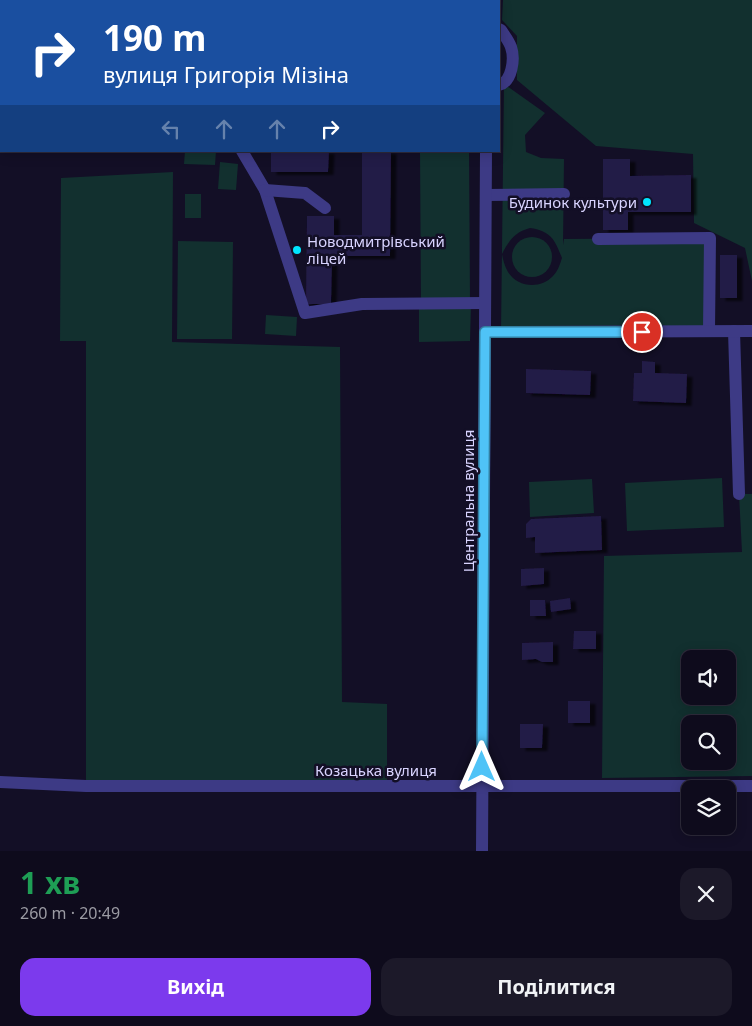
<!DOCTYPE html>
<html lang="uk">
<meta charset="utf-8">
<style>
:root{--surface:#0e0b1c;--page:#1c1929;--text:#f1f3f6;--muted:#9b9ba3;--line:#2e2b3b;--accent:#7c3aed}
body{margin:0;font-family:"Noto Sans",sans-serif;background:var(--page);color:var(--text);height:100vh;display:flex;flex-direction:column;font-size:19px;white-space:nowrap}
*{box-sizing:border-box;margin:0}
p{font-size:16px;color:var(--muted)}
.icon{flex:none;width:28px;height:28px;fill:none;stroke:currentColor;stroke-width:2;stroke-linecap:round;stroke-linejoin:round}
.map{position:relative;height:851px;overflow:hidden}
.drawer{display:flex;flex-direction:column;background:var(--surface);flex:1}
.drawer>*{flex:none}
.hud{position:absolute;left:0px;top:0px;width:500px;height:152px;box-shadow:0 2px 12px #0003,0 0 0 1px var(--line);background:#1a4fa0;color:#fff;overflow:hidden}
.fabs{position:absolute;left:681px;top:650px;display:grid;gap:10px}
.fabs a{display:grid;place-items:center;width:55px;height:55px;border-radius:10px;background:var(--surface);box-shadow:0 2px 12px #0003,0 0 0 1px var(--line);font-size:25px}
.pin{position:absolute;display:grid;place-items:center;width:42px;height:42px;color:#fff;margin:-21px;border:2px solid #fff;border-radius:50%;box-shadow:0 1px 5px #0007}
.me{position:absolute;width:55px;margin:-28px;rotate:0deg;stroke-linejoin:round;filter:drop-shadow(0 0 4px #0008)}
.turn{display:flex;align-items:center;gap:18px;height:105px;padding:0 20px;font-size:22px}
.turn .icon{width:65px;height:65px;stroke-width:2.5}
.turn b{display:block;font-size:35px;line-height:42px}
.lanes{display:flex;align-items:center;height:48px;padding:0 20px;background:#0003;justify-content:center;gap:25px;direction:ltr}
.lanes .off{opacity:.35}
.round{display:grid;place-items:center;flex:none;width:52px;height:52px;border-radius:15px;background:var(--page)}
.overview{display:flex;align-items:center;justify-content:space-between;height:85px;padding:0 20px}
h1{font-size:30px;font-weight:700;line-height:38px;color:#1e9e55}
.action{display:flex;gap:10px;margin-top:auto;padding:10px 20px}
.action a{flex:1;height:58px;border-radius:15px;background:var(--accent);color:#fff;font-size:20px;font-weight:700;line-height:58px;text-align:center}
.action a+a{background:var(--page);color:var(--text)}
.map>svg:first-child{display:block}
</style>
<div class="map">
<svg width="752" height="851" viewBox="0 0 752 851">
<defs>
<filter id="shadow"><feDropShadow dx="5.5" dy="3" stdDeviation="1" flood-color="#0009"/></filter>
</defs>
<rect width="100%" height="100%" fill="#130f26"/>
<g fill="#12302f" fill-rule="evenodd">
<path d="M 503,0 L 752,0 L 752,281 L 745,248 L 694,223 L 693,154 L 596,146 L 517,80 L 517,36 L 502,20 Z"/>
<path d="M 504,84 L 545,113 L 525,135 L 526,152 L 541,158 L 564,159 L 563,245 L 564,239 L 710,238 L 709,331 L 501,332 ZM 530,228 C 551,231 555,240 562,258 C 560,264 558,271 553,276 C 541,289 518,288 508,272 C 505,267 503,260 502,254 C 509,240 515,232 530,228 Z"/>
<path d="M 185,151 L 216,151 L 215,165 L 184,164 Z"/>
<path d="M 420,151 L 469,151 L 470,301 L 421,302 Z"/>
<path d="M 220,162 L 238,164 L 236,190 L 218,189 Z"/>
<path d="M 173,172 L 172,342 L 340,347 L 342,702 L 387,704 L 387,786 L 86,786 L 86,341 L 60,341 L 61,178 Z"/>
<rect x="185" y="194" width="16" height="24"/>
<circle cx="532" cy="257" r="20"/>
<path d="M 178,241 L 233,242 L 232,339 L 177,339 Z"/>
<path d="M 471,304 L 470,341 L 419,342 L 419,305 Z"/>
<path d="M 266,315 L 297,317 L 296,336 L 265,334 Z"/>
<path d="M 722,478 L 724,527 L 627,531 L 625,483 Z"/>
<path d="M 592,479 L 594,513 L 530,517 L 529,482 Z"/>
<path d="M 739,494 L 752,494 L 752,776 L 602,778 L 604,556 L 742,552 ZM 690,659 L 728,659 L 728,696 L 690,696 ZM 690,724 L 728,724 L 728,761 L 690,761 Z"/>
</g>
<g fill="#241b47" filter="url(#shadow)">
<path d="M 271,151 L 329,151 L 328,172 L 271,172 Z"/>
<path d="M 362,151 L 391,151 L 390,256 L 332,256 L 331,304 L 306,304 L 307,216 L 334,216 L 334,235 L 362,235 Z"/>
<path d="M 603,159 L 630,159 L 630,176 L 691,175 L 691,212 L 628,212 L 628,230 L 603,230 Z"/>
<rect x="720" y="255" width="17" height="43"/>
<path d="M 642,361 L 655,362 L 655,373 L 687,374 L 686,403 L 633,401 L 634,373 L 642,373 Z"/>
<path d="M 526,369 L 591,371 L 590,395 L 526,393 Z"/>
<path d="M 601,516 L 602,550 L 535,553 L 535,537 L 526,538 L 526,524 L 531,519 Z"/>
<path d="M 544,568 L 544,584 L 521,586 L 521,569 Z"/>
<path d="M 570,598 L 571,609 L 551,612 L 550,601 Z"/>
<path d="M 530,600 L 545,600 L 546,616 L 530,616 Z"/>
<path d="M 574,631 L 596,631 L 596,649 L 573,649 Z"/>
<path d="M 553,642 L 553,662 L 542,662 L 536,659 L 522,660 L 522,643 Z"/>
<rect x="568" y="701" width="22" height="22"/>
<path d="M 520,724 L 543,724 L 542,748 L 520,748 Z"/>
</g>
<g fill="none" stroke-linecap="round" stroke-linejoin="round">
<g stroke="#3d3a85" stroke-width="12">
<path d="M 486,0 L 487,1"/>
<path d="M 499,29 L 501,30 C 504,35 509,41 511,47 C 515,59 512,82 499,85"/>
<path d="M 0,44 L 1,44"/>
<path d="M 242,151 L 265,190 L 305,313 L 362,304 L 485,303"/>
<path d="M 265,190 L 305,193 L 325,208"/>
<path d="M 486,195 L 564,194"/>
<path d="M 598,239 L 710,238 L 709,331"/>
<path d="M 734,331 L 739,494"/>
<path d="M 485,332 L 752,331"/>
<path d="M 0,782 L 86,786 L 752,786"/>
<path d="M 482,851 L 486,151"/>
</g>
</g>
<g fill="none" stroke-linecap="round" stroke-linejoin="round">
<defs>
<path id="route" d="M 482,767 L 485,332 L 642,332"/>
</defs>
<use href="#route" stroke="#337fa1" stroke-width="12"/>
<use href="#route" stroke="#4fc3f7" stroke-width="9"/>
</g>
<g fill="#00e5ff" stroke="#130f26" stroke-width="2">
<circle cx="647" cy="202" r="5"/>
<circle cx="297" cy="250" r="5"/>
</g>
<g text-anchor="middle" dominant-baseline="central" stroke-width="5" stroke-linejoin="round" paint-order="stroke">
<g font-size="15" fill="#d9d4ff" stroke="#130f26" text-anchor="end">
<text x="637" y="202">Будинок культури</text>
<text x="307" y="241" text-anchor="start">Новодмитрівський<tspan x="307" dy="17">ліцей</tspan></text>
</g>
<g font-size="15" fill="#d9d4ff" stroke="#130f26">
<text transform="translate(468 501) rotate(-90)">Центральна вулиця</text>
<text x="376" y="770">Козацька вулиця</text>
</g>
</g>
</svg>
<div class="fabs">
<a><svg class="icon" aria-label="sound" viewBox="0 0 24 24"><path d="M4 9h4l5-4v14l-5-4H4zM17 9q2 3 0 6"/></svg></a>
<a><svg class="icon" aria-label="search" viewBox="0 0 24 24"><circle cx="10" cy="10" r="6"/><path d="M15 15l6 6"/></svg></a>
<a><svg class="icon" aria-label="layers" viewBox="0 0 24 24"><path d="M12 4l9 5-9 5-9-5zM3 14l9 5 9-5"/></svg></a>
</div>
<div class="pin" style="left:642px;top:332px;background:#d93025"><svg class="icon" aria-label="arrive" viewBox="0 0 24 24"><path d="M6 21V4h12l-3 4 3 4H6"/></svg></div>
<svg class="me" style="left:482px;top:767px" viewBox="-20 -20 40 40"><path d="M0-17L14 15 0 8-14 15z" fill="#4fc3f7" stroke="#fff" stroke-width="4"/></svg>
<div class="hud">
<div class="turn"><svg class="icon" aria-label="right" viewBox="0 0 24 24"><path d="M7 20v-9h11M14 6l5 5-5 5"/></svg><div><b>190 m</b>вулиця Григорія Мізіна</div></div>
<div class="lanes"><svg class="icon off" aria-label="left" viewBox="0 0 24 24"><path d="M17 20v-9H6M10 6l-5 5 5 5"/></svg><svg class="icon off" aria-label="ahead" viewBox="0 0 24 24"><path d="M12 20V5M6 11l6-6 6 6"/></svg><svg class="icon off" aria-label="ahead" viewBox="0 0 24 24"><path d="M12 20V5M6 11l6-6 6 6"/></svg><svg class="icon" aria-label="right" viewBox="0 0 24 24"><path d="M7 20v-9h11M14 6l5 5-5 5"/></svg></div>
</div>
</div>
<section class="drawer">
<div class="overview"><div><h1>1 хв</h1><p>260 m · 20:49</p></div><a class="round"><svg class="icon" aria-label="close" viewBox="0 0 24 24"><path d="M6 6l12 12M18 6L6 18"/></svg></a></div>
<div class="action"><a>Вихід</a><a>Поділитися</a></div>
</section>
